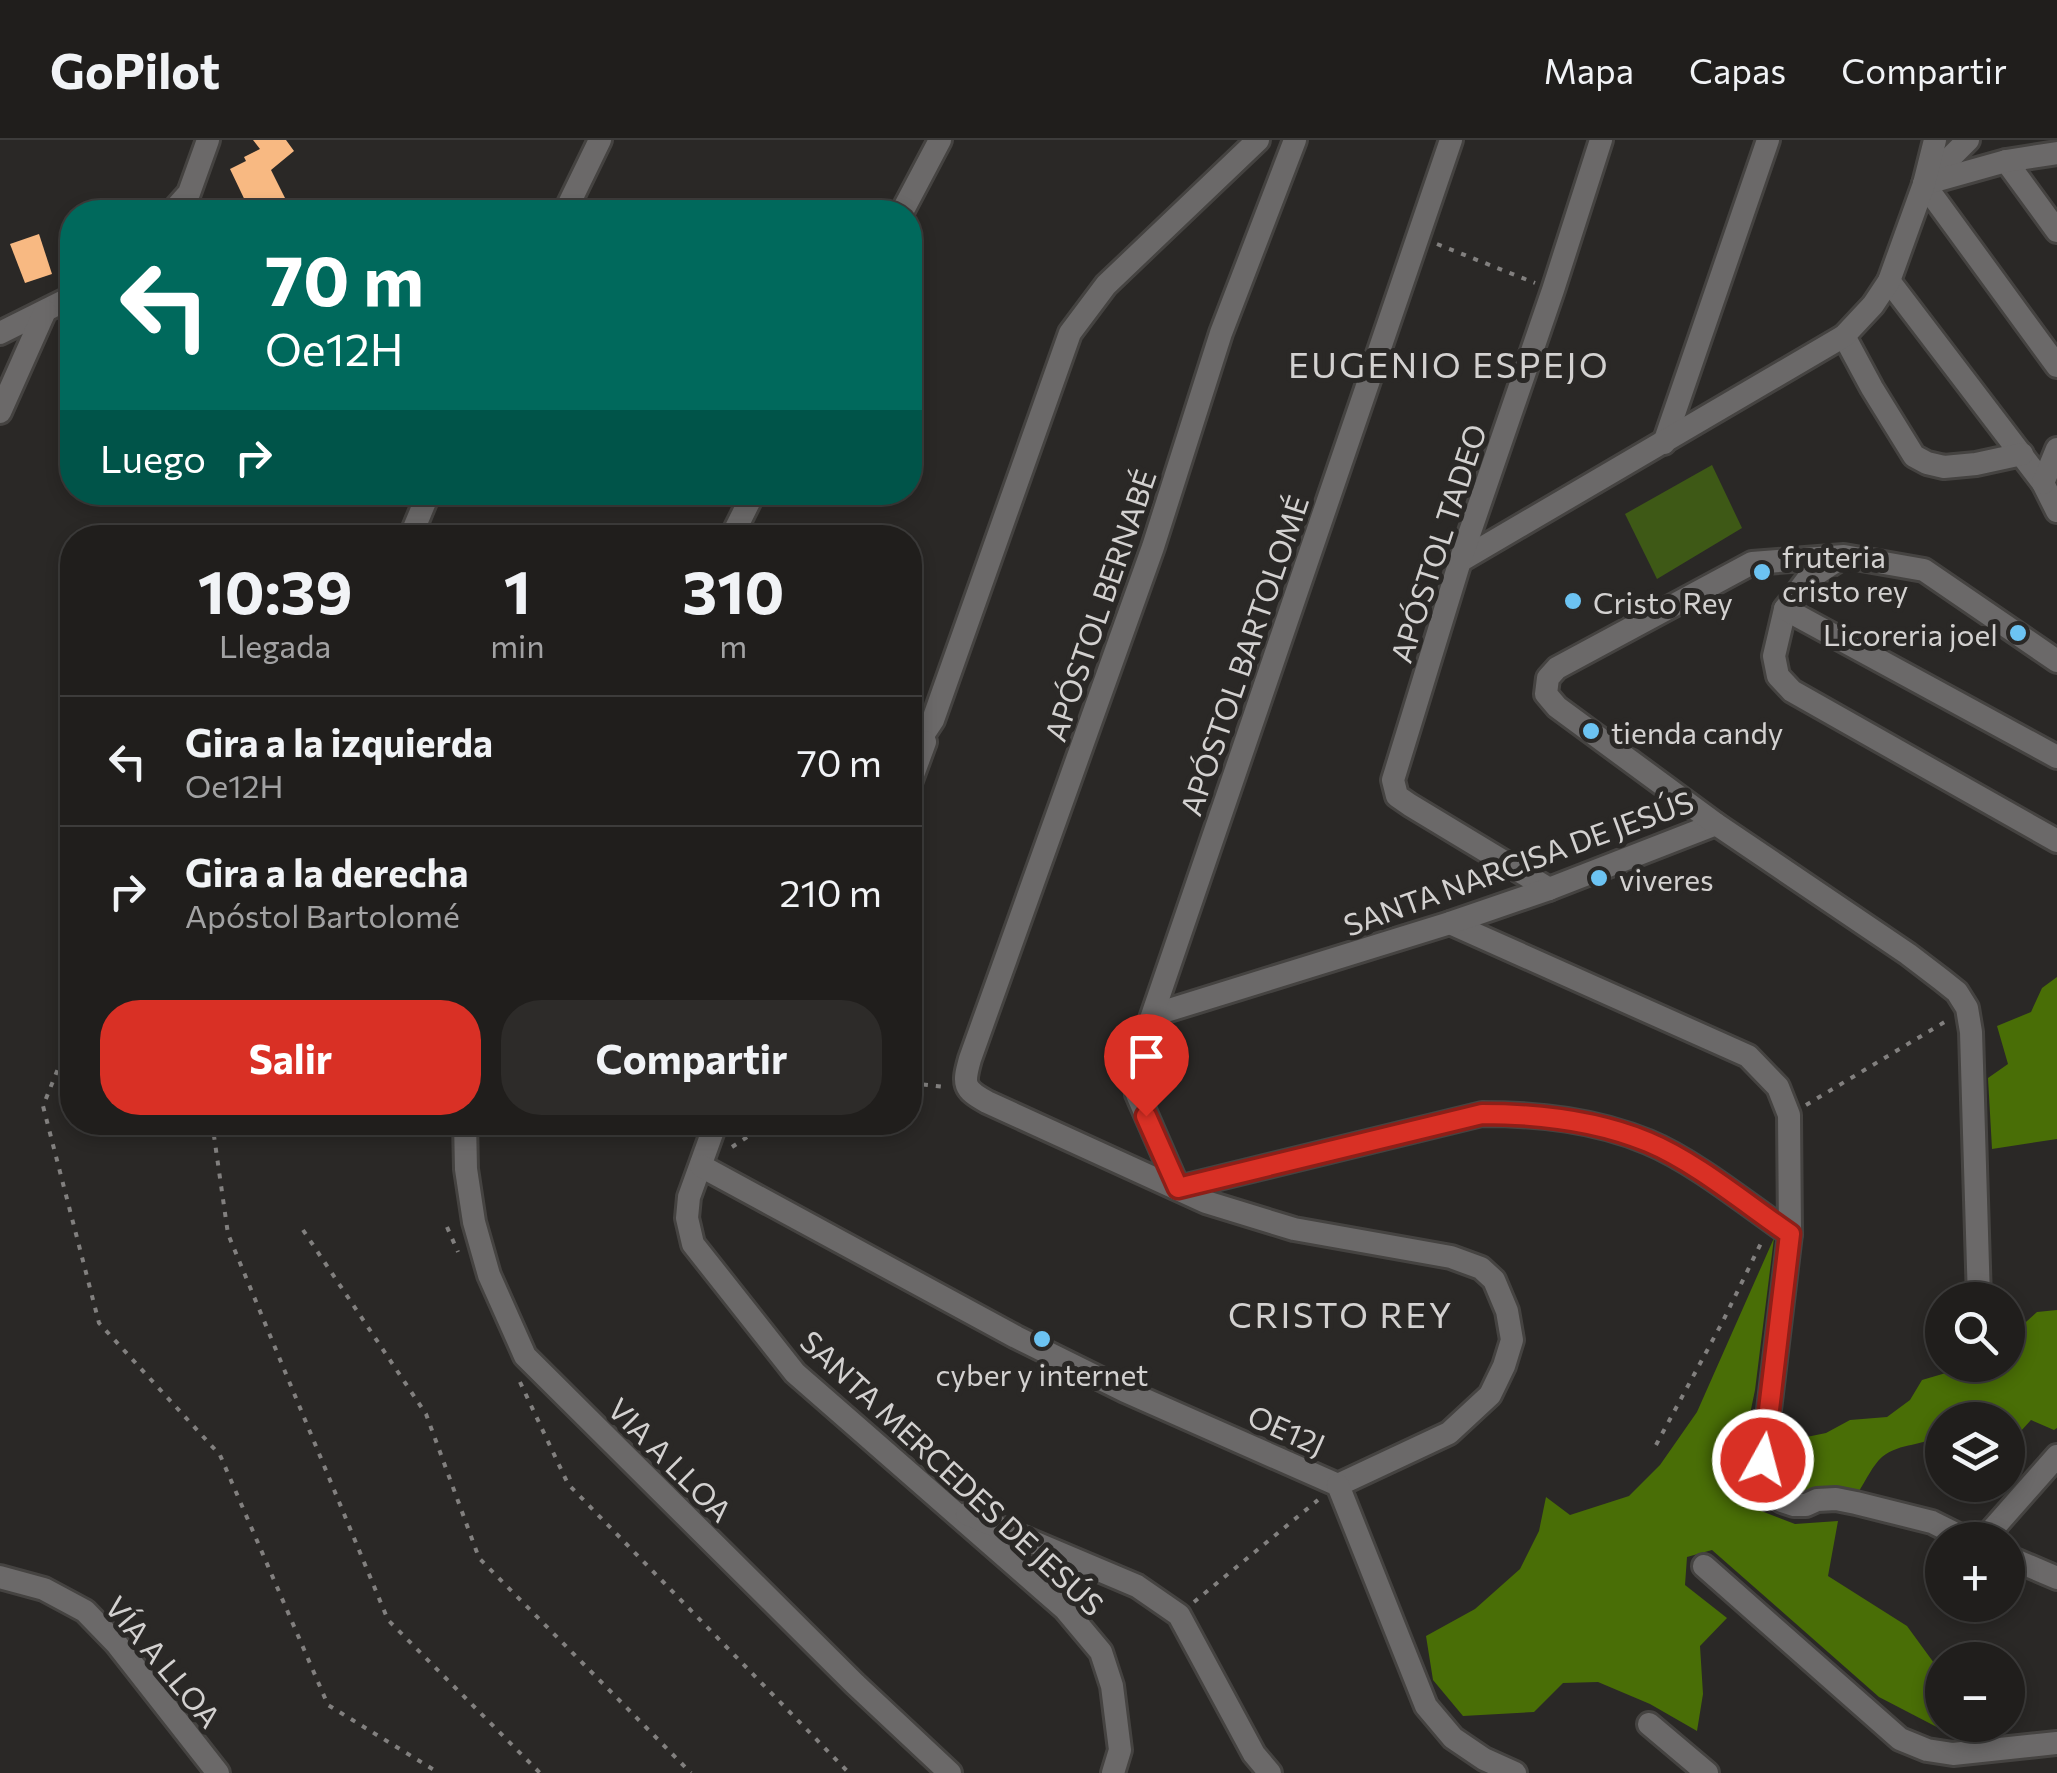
<!DOCTYPE html>
<html lang="es">
<meta charset="utf-8">
<style>
:root{--surface:#201e1c;--page:#2d2b29;--text:#f1f3f6;--muted:#a2a2a3;--line:#3d3c3b;--accent:#d93025}
body{margin:0;font-family:Commissioner,sans-serif;background:var(--page);color:var(--text);height:100vh;display:flex;flex-direction:column;font-size:38px;white-space:nowrap}
*{box-sizing:border-box;margin:0}
p{font-size:32px;color:var(--muted)}
.icon{flex:none;width:55px;height:55px;fill:none;stroke:currentColor;stroke-width:2;stroke-linecap:round;stroke-linejoin:round}
.map{position:relative;flex:1;overflow:hidden}
.drawer{position:absolute;left:60px;top:385px;width:862px;height:610px;display:flex;flex-direction:column;background:var(--surface);border-radius:40px;box-shadow:0 5px 15px #0003,0 0 0 2px var(--line)}
.drawer>*{flex:none}
.guide{position:absolute;left:60px;top:60px;width:862px;height:305px;border-radius:40px;box-shadow:0 5px 15px #0003,0 0 0 2px var(--line);background:#00695c;color:#fff;overflow:hidden}
.controls{position:absolute;left:1925px;top:1142px;display:grid;gap:20px}
.controls a{display:grid;place-items:center;width:100px;height:100px;border-radius:50%;background:var(--surface);box-shadow:0 5px 15px #0003,0 0 0 2px var(--line);font-size:50px}
.pin{position:absolute;display:grid;place-items:center;width:85px;height:85px;color:#fff;margin:-102px -42px;border-radius:50% 50% 50% 0;rotate:-45deg;box-shadow:0 0 10px #0007}
.pin .icon{rotate:45deg}
.me{position:absolute;width:110px;margin:-55px;rotate:7deg;stroke-linejoin:round;filter:drop-shadow(0 0 8px #0008)}
.turn{display:flex;align-items:center;gap:35px;height:210px;padding:0 40px;font-size:45px}
.turn .icon{width:130px;height:130px;stroke-width:2.5}
.turn b{display:block;font-size:70px;line-height:85px}
.then{display:flex;align-items:center;height:95px;padding:0 40px;background:#0003;gap:20px;font-size:38px}
.eta{display:flex;justify-content:space-evenly;align-items:center;height:170px;text-align:center}
.eta b{font-size:60px;font-weight:700;line-height:70px}
.primary-button{display:flex;gap:20px;margin-top:auto;padding:20px 40px}
.primary-button a{flex:1;height:115px;border-radius:40px;background:var(--accent);color:#fff;font-size:40px;font-weight:700;line-height:115px;text-align:center}
.primary-button a+a{background:var(--page);color:var(--text)}
ul{padding:0;list-style:none}
li{display:flex;align-items:center;gap:30px;height:130px;padding:0 40px;border-top:2px solid var(--line)}
li div{flex:1}
li b{display:block;font-size:38px}
li em{font-style:normal}
header{display:flex;align-items:center;gap:60px;box-sizing:border-box;height:140px;padding:0 50px;background:var(--surface);border-bottom:2px solid var(--line)}
header strong{font-size:48px}
nav{display:flex;gap:55px;margin-inline-start:auto;font-size:35px}
.map>svg:first-child{display:block}
</style>
<header>
<strong>GoPilot</strong>
<nav><a>Mapa</a><a>Capas</a><a>Compartir</a></nav>
</header>
<div class="map">
<svg width="2057" height="1633" viewBox="0 0 2057 1633">
<rect width="100%" height="100%" fill="#2a2826"/>
<path fill="#3e5916" d="M 1712,325 L 1742,388 L 1657,439 L 1625,374 Z"/>
<g fill="#496e06">
<path d="M 2057,837 L 2057,999 L 1992,1009 L 1988,938 L 2008,924 L 1997,886 L 2031,872 L 2042,848 Z"/>
<path d="M 1774,1098 L 1755,1250 L 1740,1323 L 1756,1369 L 1795,1384 L 1838,1381 L 1828,1436 L 1907,1486 L 1942,1534 L 1942,1585 L 1956,1585 L 1956,1597 L 1879,1557 L 1712,1410 L 1687,1417 L 1685,1445 L 1727,1478 L 1700,1506 L 1703,1554 L 1697,1591 L 1650,1564 L 1598,1542 L 1563,1543 L 1534,1572 L 1463,1576 L 1433,1540 L 1426,1496 L 1475,1469 L 1520,1429 L 1539,1391 L 1546,1357 L 1570,1375 L 1629,1356 L 1660,1325 L 1697,1272 Z"/>
<path d="M 2057,1170 L 2057,1288 L 2054,1290 L 2031,1280 L 2020,1292 L 2008,1297 L 2008,1280 L 1982,1280 L 1980,1271 L 1960,1280 L 1942,1280 L 1942,1293 C 1925,1307 1900,1302 1882,1317 C 1873,1325 1866,1340 1859,1351 L 1831,1346 L 1817,1351 L 1792,1354 L 1779,1341 L 1777,1314 L 1792,1300 L 1826,1293 L 1850,1280 L 1887,1277 L 1910,1260 L 1922,1240 L 1973,1225 L 2008,1225 L 2008,1198 L 2037,1172 Z"/>
</g>
<g fill="#f8b982">
<path d="M 253,0 L 286,0 L 294,11 L 271,30 L 290,68 L 281,72 L 273,72 L 268,62 L 250,71 L 230,29 L 246,21 L 244,17 L 260,9 Z"/>
<path d="M 39,94 L 52,134 L 25,143 L 10,104 Z"/>
</g>
<g fill="none" stroke-linecap="round" stroke-linejoin="round">
<defs>
<g id="minor">
<path d="M 2006,21 L 2057,91"/>
<path d="M 1928,40 L 1968,0"/>
<path d="M 1924,44 L 2057,226"/>
<path d="M 1924,44 L 2006,21 L 2057,13"/>
<path d="M 172,72 L 189,53 L 208,0"/>
<path d="M 565,72 L 600,0"/>
<path d="M 902,72 L 940,0"/>
<path d="M 1889,141 L 2043,343 L 2057,371"/>
<path d="M 0,193 L 72,157"/>
<path d="M 1844,196 L 1872,248 L 1914,316 L 1927,323 L 1944,327 L 1976,324 L 2022,314"/>
<path d="M 0,272 L 45,171"/>
<path d="M 1664,303 L 1768,0"/>
<path d="M 2043,343 L 2057,309"/>
<path d="M 410,398 L 429,352"/>
<path d="M 731,398 L 754,352"/>
<path d="M 1841,418 L 1807,440 L 1785,469 L 1774,516 L 1778,536 L 1792,551 L 2057,701"/>
<path d="M 1460,421 L 1844,196 L 1873,165 L 1889,141 L 1924,44 L 1935,0"/>
<path d="M 1785,469 L 2057,617"/>
<path d="M 910,615 L 933,580 L 1070,193 L 1106,145 L 1258,0"/>
<path d="M 910,643 L 925,602"/>
<path d="M 1549,749 L 1410,665 L 1397,656 L 1393,640 L 1460,421 L 1553,150 L 1601,0"/>
<path d="M 1450,783 L 1748,916 L 1778,947 L 1789,975 L 1790,1094 L 1763,1320 L 1766,1344 L 1773,1354 L 1782,1361 L 1794,1365 L 1806,1365 L 1817,1360 L 1836,1359 L 1856,1363 L 1932,1382 L 1968,1400"/>
<path d="M 1153,875 L 1450,783 L 1549,749 L 1716,684"/>
<path d="M 465,982 L 466,1029 L 474,1082 L 489,1135 L 525,1216 L 855,1544 L 950,1633"/>
<path d="M 716,982 L 689,1057 L 687,1078 L 693,1104 L 795,1233 L 1065,1469 L 1101,1512 L 1112,1546 L 1120,1610 L 1113,1633"/>
<path d="M 701,1026 L 1016,1197 L 1125,1251 L 1338,1345 L 1449,1293 L 1490,1255 L 1504,1226 L 1512,1200 L 1507,1171 L 1494,1140 L 1481,1128 L 1451,1117 L 1294,1089 L 1206,1062 L 987,962 C 963,949 963,944 970,919 L 1153,407 L 1221,193 L 1295,0"/>
<path d="M 1178,1048 L 1137,954 L 1135,937 L 1138,917 L 1451,0"/>
<path d="M 1178,1048 L 1482,974 C 1539,974 1595,980 1648,1002 C 1694,1021 1748,1065 1790,1094"/>
<path d="M 1979,1160 L 1971,892 L 1967,868 L 1957,852 L 1942,840 L 1908,814 L 1716,684 L 1557,567 L 1546,554 L 1548,538 L 1557,528 L 1752,423 L 1844,416 L 1924,430 L 2057,521"/>
<path d="M 1338,1345 L 1426,1566 L 1453,1598 L 1484,1619 L 1515,1633"/>
<path d="M 967,1374 L 1137,1446 L 1179,1475 L 1254,1614 L 1270,1633"/>
<path d="M 1983,1400 L 2057,1316"/>
<path d="M 2008,1417 L 2057,1438"/>
<path d="M 1704,1426 L 1900,1599 L 1927,1610 L 1953,1614 L 2057,1603"/>
<path d="M 0,1437 L 44,1449 L 85,1471 L 116,1503 L 218,1633"/>
<path d="M 1649,1584 L 1707,1633"/>
</g>
</defs>
<use href="#minor" stroke="#454341" stroke-width="28"/>
<g stroke="#82807f" stroke-width="4" stroke-dasharray="5 8" stroke-linecap="butt">
<path d="M 1437,104 L 1535,143"/>
<path d="M 72,894 L 43,966 L 99,1183 L 220,1315 L 328,1565 L 439,1633"/>
<path d="M 910,943 L 945,947"/>
<path d="M 1806,965 L 1948,880"/>
<path d="M 212,982 L 228,1094 L 388,1480 L 540,1633"/>
<path d="M 732,1007 L 770,982"/>
<path d="M 447,1087 L 458,1112"/>
<path d="M 303,1090 L 426,1274 L 479,1418 L 691,1633"/>
<path d="M 520,1242 L 568,1344 L 849,1633"/>
<path d="M 1656,1305 L 1723,1181 L 1763,1099"/>
<path d="M 1194,1462 L 1318,1360"/>
</g>
<use href="#minor" stroke="#6b6969" stroke-width="22"/>
</g>
<g fill="none" stroke-linecap="round" stroke-linejoin="round">
<defs>
<path id="route" d="M 1146,976 L 1178,1048 L 1482,974 C 1538,974 1595,980 1648,1002 C 1696,1022 1746,1064 1790,1094 L 1763,1320"/>
</defs>
<use href="#route" stroke="#8d1f18" stroke-width="25"/>
<use href="#route" stroke="#d93025" stroke-width="18"/>
</g>
<g fill="#6cc3f2" stroke="#2a2826" stroke-width="4">
<circle cx="1762" cy="432" r="10"/>
<circle cx="1573" cy="461" r="10"/>
<circle cx="2018" cy="493" r="10"/>
<circle cx="1591" cy="591" r="10"/>
<circle cx="1599" cy="738" r="10"/>
<circle cx="1042" cy="1199" r="10"/>
</g>
<g text-anchor="middle" dominant-baseline="central" stroke-width="10" stroke-linejoin="round" paint-order="stroke">
<g font-size="30" fill="#d3d1d0" stroke="#2a2826">
<text transform="translate(1437 403) rotate(-72)">APÓSTOL TADEO</text>
<text transform="translate(1099 465) rotate(-71)">APÓSTOL BERNABÉ</text>
<text transform="translate(1243 515) rotate(-71)">APÓSTOL BARTOLOMÉ</text>
<text transform="translate(1518 722) rotate(-20)">SANTA NARCISA DE JESÚS</text>
<text transform="translate(1287 1289) rotate(24)">OE12J</text>
<text transform="translate(671 1319) rotate(45)">VIA A LLOA</text>
<text transform="translate(953 1332) rotate(43)">SANTA MERCEDES DE JESÚS</text>
<text transform="translate(164 1521) rotate(50)">VÍA A LLOA</text>
</g>
<g font-size="30" fill="#d3d1d0" stroke="#2a2826" text-anchor="start">
<text x="1782" y="415">fruteria<tspan x="1782" dy="34">cristo rey</tspan></text>
<text x="1593" y="461">Cristo Rey</text>
<text x="1998" y="493" text-anchor="end">Licoreria joel</text>
<text x="1611" y="591">tienda candy</text>
<text x="1619" y="738">viveres</text>
<text x="1042" y="1233" text-anchor="middle">cyber y internet</text>
</g>
<g font-size="35" letter-spacing="2.5" fill="#d3d1d0" stroke="#2a2826">
<text x="1449" y="223">EUGENIO ESPEJO</text>
<text x="1341" y="1173">CRISTO REY</text>
</g>
</g>
</svg>
<div class="controls">
<a><svg class="icon" aria-label="search" viewBox="0 0 24 24"><circle cx="10" cy="10" r="6"/><path d="M15 15l6 6"/></svg></a>
<a><svg class="icon" aria-label="layers" viewBox="0 0 24 24"><path d="M12 4l9 5-9 5-9-5zM3 14l9 5 9-5"/></svg></a>
<a>+</a>
<a>−</a>
</div>
<div class="pin" style="left:1146px;top:976px;background:#d93025"><svg class="icon" aria-label="arrive" viewBox="0 0 24 24"><path d="M6 21V4h12l-3 4 3 4H6"/></svg></div>
<svg class="me" style="left:1763px;top:1320px" viewBox="-20 -20 40 40"><circle r="17" fill="#d93025" stroke="#fff" stroke-width="3"/><path d="M0-11L8 9 0 5-8 9z" fill="#fff"/></svg>
<div class="guide">
<div class="turn"><svg class="icon" aria-label="left" viewBox="0 0 24 24"><path d="M17 20v-9H6M10 6l-5 5 5 5"/></svg><div><b>70 m</b>Oe12H</div></div>
<div class="then">Luego<svg class="icon" aria-label="right" viewBox="0 0 24 24"><path d="M7 20v-9h11M14 6l5 5-5 5"/></svg></div>
</div>
<section class="drawer">
<div class="eta">
<div><b>10:39</b><p>Llegada</p></div>
<div><b>1</b><p>min</p></div>
<div><b>310</b><p>m</p></div>
</div>
<ul>
<li><svg class="icon" aria-label="left" viewBox="0 0 24 24"><path d="M17 20v-9H6M10 6l-5 5 5 5"/></svg><div><b>Gira a la izquierda</b><p>Oe12H</p></div><em>70 m</em></li>
<li><svg class="icon" aria-label="right" viewBox="0 0 24 24"><path d="M7 20v-9h11M14 6l5 5-5 5"/></svg><div><b>Gira a la derecha</b><p>Apóstol Bartolomé</p></div><em>210 m</em></li>
</ul>
<div class="primary-button"><a>Salir</a><a>Compartir</a></div>
</section>
</div>
